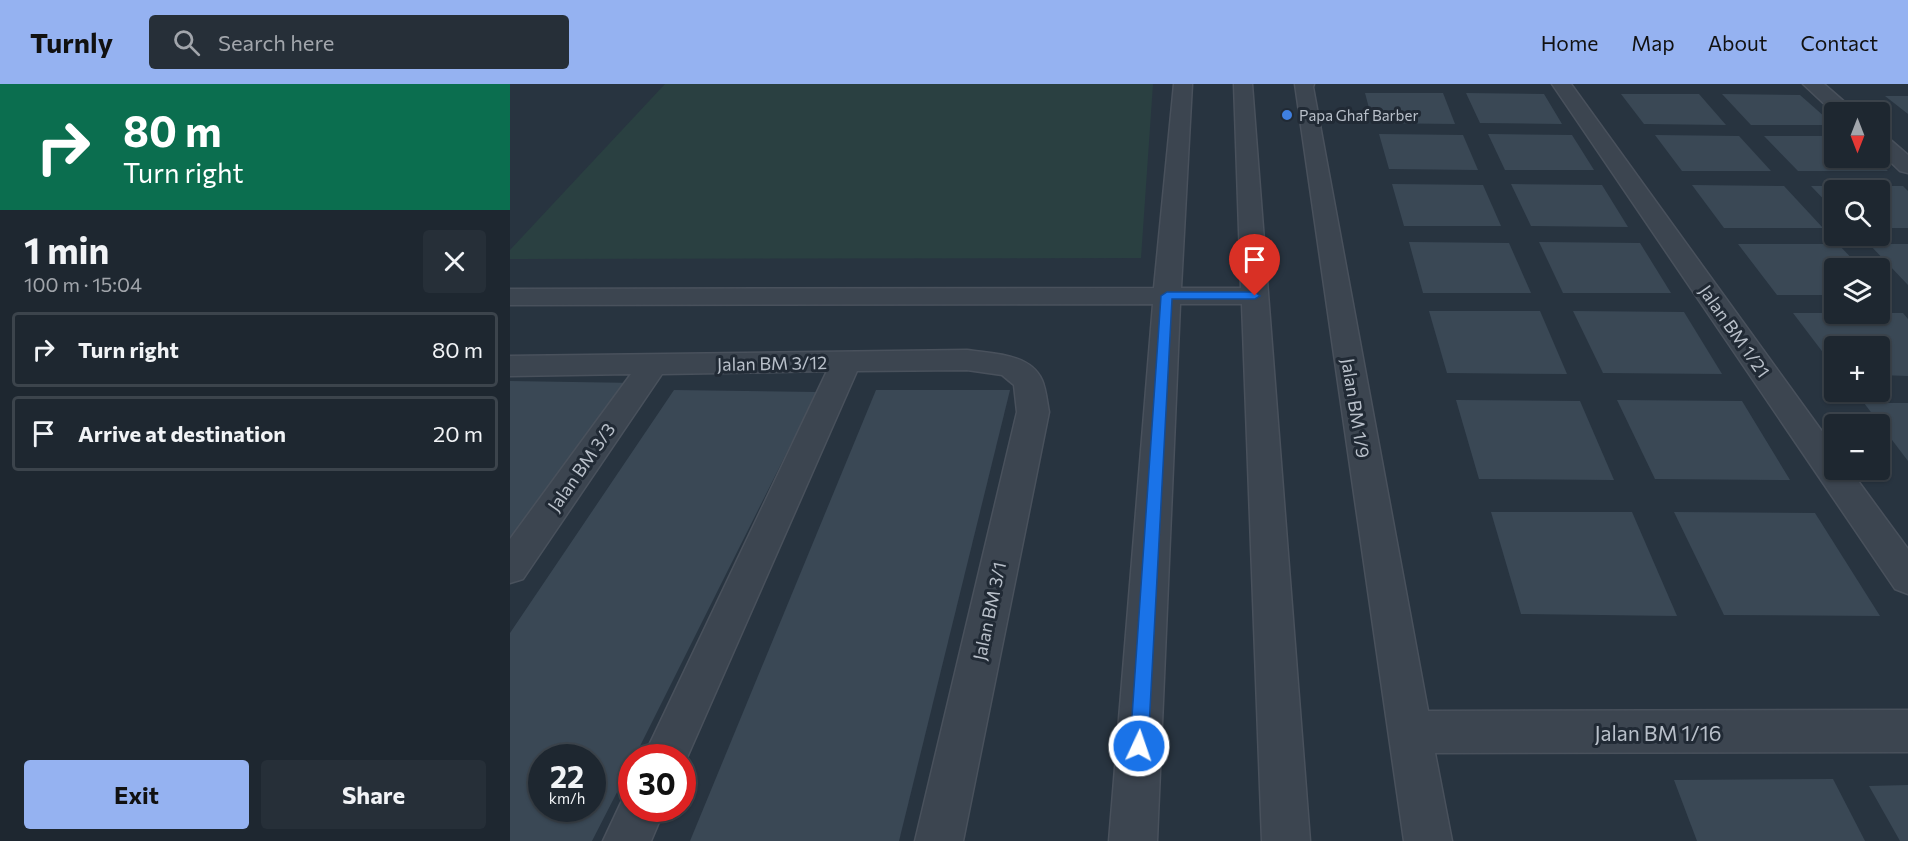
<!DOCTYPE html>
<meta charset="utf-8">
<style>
:root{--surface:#1e2730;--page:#262f38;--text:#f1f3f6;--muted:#a1a5ab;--line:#3c444c;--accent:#95b2f1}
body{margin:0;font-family:Commissioner,sans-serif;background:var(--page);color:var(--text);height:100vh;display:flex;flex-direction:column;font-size:22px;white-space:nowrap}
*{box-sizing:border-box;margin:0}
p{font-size:20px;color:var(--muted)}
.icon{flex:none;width:33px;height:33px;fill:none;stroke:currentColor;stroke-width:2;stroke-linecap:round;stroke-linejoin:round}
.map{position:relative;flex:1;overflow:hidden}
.drawer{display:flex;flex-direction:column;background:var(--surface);width:510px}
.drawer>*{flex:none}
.guide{background:#0b6e4f;color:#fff;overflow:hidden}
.needle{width:39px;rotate:180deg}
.controls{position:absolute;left:1314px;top:18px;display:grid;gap:12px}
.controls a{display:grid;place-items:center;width:66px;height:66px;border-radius:6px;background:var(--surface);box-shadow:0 2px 4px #0004,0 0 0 2px var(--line);font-size:30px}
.speed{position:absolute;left:18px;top:660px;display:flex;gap:12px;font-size:30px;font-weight:700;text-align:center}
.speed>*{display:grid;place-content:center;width:78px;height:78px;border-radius:50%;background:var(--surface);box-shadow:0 2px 4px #0004,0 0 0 2px var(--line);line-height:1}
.speed small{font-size:15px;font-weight:400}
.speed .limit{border:9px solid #d22;background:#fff;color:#111}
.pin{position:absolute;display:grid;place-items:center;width:51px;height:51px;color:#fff;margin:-62px -26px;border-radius:50% 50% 50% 0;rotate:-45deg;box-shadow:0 0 6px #0007}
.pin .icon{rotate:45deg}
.me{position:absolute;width:66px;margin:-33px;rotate:3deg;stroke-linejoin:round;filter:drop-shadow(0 0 4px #0008)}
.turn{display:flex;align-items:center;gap:21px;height:126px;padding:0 24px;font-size:27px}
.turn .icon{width:78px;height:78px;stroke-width:2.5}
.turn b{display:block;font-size:42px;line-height:51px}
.round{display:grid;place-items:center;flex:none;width:63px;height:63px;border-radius:6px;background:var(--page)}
.summary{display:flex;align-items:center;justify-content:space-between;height:102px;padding:0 24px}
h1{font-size:36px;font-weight:700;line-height:45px}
.cta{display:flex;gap:12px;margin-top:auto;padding:12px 24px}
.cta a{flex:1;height:69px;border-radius:6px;background:var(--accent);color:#111;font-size:24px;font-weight:700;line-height:69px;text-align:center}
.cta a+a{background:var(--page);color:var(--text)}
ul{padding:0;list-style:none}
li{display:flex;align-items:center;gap:18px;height:75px;margin:0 12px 9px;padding:0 12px;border:3px solid var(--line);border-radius:6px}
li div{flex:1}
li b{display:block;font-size:22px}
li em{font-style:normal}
header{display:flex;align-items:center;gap:36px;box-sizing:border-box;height:84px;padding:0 30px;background:var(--accent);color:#111}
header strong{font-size:28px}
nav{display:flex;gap:33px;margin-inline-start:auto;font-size:21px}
.search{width:420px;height:54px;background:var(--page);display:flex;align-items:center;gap:15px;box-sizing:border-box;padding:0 21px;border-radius:6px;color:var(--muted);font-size:22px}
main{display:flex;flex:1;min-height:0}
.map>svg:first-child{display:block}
</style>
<header>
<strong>Turnly</strong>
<div class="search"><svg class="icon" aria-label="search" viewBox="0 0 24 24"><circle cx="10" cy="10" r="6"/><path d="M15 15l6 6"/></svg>Search here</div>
<nav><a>Home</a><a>Map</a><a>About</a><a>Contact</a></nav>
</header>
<main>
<section class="drawer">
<div class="guide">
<div class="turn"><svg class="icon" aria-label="right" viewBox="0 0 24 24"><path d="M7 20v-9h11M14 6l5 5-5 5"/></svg><div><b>80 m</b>Turn right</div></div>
</div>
<div class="summary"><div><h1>1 min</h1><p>100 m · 15:04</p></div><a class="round"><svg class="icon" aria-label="close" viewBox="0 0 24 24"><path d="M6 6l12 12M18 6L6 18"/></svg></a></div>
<ul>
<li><svg class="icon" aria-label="right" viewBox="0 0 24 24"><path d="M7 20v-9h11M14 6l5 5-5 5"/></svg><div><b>Turn right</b></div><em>80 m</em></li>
<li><svg class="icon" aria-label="arrive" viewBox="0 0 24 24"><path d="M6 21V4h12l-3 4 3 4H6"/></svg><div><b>Arrive at destination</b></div><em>20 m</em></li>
</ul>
<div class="cta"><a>Exit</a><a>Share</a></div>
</section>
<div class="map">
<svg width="1398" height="757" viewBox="0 0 1398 757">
<rect width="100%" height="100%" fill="#283440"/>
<path fill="#2a4041" d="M 155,0 L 643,0 L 631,174 L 0,175 L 0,166 Z"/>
<g fill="#3a4855" fill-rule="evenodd">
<path d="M 855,9 L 933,9 L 945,40 L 863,39 Z"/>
<path d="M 956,9 L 1034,10 L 1052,40 L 970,39 Z"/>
<path d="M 1111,10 L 1189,10 L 1216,41 L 1134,40 Z"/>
<path d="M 1212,10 L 1290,11 L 1324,41 L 1241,41 Z"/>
<path d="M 1375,12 L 1398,12 L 1398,30 Z"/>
<path d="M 869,50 L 953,51 L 968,86 L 879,85 Z"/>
<path d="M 978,50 L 1062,51 L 1084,86 L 995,86 Z"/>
<path d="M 1145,51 L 1229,52 L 1261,87 L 1172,87 Z"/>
<path d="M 1254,52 L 1324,52 L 1324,74 L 1363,74 L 1378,87 L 1288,87 Z"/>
<path d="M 882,100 L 973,101 L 991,142 L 894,142 Z"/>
<path d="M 1001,100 L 1092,101 L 1118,143 L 1021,142 Z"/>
<path d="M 1182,101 L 1274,102 L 1313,144 L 1214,144 Z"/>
<path d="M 1301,102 L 1393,102 L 1398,107 L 1398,144 L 1370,144 L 1370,106 L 1324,106 L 1324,126 Z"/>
<path d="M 899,158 L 999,159 L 1021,209 L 913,209 Z"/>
<path d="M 1029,158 L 1130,159 L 1161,209 L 1053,209 Z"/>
<path d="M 1228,160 L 1328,160 L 1351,184 L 1324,184 L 1324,211 L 1267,211 Z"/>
<path d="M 1359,160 L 1398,160 L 1398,201 Z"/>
<path d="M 919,227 L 1030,227 L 1057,290 L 937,289 Z"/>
<path d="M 1063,227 L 1174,228 L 1212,290 L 1093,289 Z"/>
<path d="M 1283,229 L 1393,229 L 1398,235 L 1398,292 L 1370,291 L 1370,262 L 1324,262 L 1324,283 Z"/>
<path d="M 0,297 L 128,299 L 0,472 Z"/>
<path d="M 164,306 L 307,308 L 124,674 L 122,674 L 122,679 L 82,757 L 0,757 L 0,549 ZM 32,674 L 82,674 L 82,724 L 32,724 Z"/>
<path d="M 366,306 L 500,306 L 389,757 L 180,757 Z"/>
<path d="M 946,316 L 1070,317 L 1104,396 L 969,395 Z"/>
<path d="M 1107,316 L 1232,317 L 1280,396 L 1145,395 Z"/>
<path d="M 1354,319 L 1398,319 L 1398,377 Z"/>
<path d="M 981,428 L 1122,428 L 1167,532 L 1011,530 Z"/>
<path d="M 1164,428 L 1305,429 L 1370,532 L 1214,531 Z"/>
<path d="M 1323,695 L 1355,757 L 1187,757 L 1164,696 Z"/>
<path d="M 1398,701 L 1398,757 L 1390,757 L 1359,702 Z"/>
</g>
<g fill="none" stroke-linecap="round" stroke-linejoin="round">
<defs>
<g id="minor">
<path d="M 664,0 L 682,0 L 671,204 L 731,204 L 724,0 L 742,0 L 800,757 L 752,757 L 732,220 L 670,220 L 647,757 L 599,757 L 643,220 L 0,221 L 0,205 L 644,204 Z"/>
<path d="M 785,0 L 804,0 L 803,3 L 918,627 L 1398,626 L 1398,668 L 925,669 L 942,757 L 894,757 Z"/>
<path d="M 1042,0 L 1061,0 L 1324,364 L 1324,386 L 1340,386 L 1398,465 L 1398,510 L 1385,505 Z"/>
<path d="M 1293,0 L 1314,0 L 1346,28 L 1324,29 Z"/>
<path d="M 1370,51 L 1377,53 L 1398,71 L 1398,89 L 1390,87 L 1370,68 Z"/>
<path d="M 457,266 C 482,270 520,269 532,296 C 536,305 537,318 539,328 L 453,757 L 405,757 L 507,328 L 504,301 L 492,291 L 457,286 L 347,287 L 172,685 L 172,674 L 133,674 L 317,287 L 152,290 L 13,495 L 0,499 L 0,455 L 121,290 L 0,292 L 0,272 Z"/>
<path d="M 122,705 L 122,724 L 155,724 L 141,757 L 93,757 L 116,708 Z"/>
</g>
</defs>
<use href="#minor" stroke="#49515c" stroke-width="3"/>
<use href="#minor" fill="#3c4550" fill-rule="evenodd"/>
</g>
<path fill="#1a73e8" stroke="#114b97" stroke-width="1.5" d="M 657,208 L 745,208 L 750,212 L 745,215 L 662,215 L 638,662 L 635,668 L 629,671 L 623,668 L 620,662 L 651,212 Z"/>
<circle fill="#3f7fe0" stroke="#212a35" stroke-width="2" cx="777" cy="31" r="6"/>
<g text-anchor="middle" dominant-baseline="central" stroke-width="6" stroke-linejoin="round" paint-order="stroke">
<g font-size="15" fill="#b9c0ca" stroke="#212a35" text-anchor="start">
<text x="789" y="31">Papa Ghaf Barber</text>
</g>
<g font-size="18" fill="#b9c0ca" stroke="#212a35">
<text transform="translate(1225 247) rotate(55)">Jalan BM 1/21</text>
<text transform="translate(262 279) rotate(-1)">Jalan BM 3/12</text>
<text transform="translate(846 324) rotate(81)">Jalan BM 1/9</text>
<text transform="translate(71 383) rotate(-55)">Jalan BM 3/3</text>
<text transform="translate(479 527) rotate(-78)">Jalan BM 3/1</text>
</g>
<g font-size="21" fill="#b9c0ca" stroke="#212a35">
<text x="1148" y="648">Jalan BM 1/16</text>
</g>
</g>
</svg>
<div class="controls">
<a><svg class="needle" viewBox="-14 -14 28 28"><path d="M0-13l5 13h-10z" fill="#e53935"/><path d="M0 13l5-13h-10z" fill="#a1a5ab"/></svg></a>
<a><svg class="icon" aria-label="search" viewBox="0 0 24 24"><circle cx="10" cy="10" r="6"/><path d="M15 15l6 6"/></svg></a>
<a><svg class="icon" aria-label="layers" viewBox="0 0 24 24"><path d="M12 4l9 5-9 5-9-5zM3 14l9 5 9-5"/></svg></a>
<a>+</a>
<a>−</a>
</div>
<div class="speed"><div>22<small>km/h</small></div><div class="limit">30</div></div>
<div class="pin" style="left:745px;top:212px;background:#d93025"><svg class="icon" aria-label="arrive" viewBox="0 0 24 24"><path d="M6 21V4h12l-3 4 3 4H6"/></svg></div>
<svg class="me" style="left:629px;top:662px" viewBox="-20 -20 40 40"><circle r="17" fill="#1a73e8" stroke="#fff" stroke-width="3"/><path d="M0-11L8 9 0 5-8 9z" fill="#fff"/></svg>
</div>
</main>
